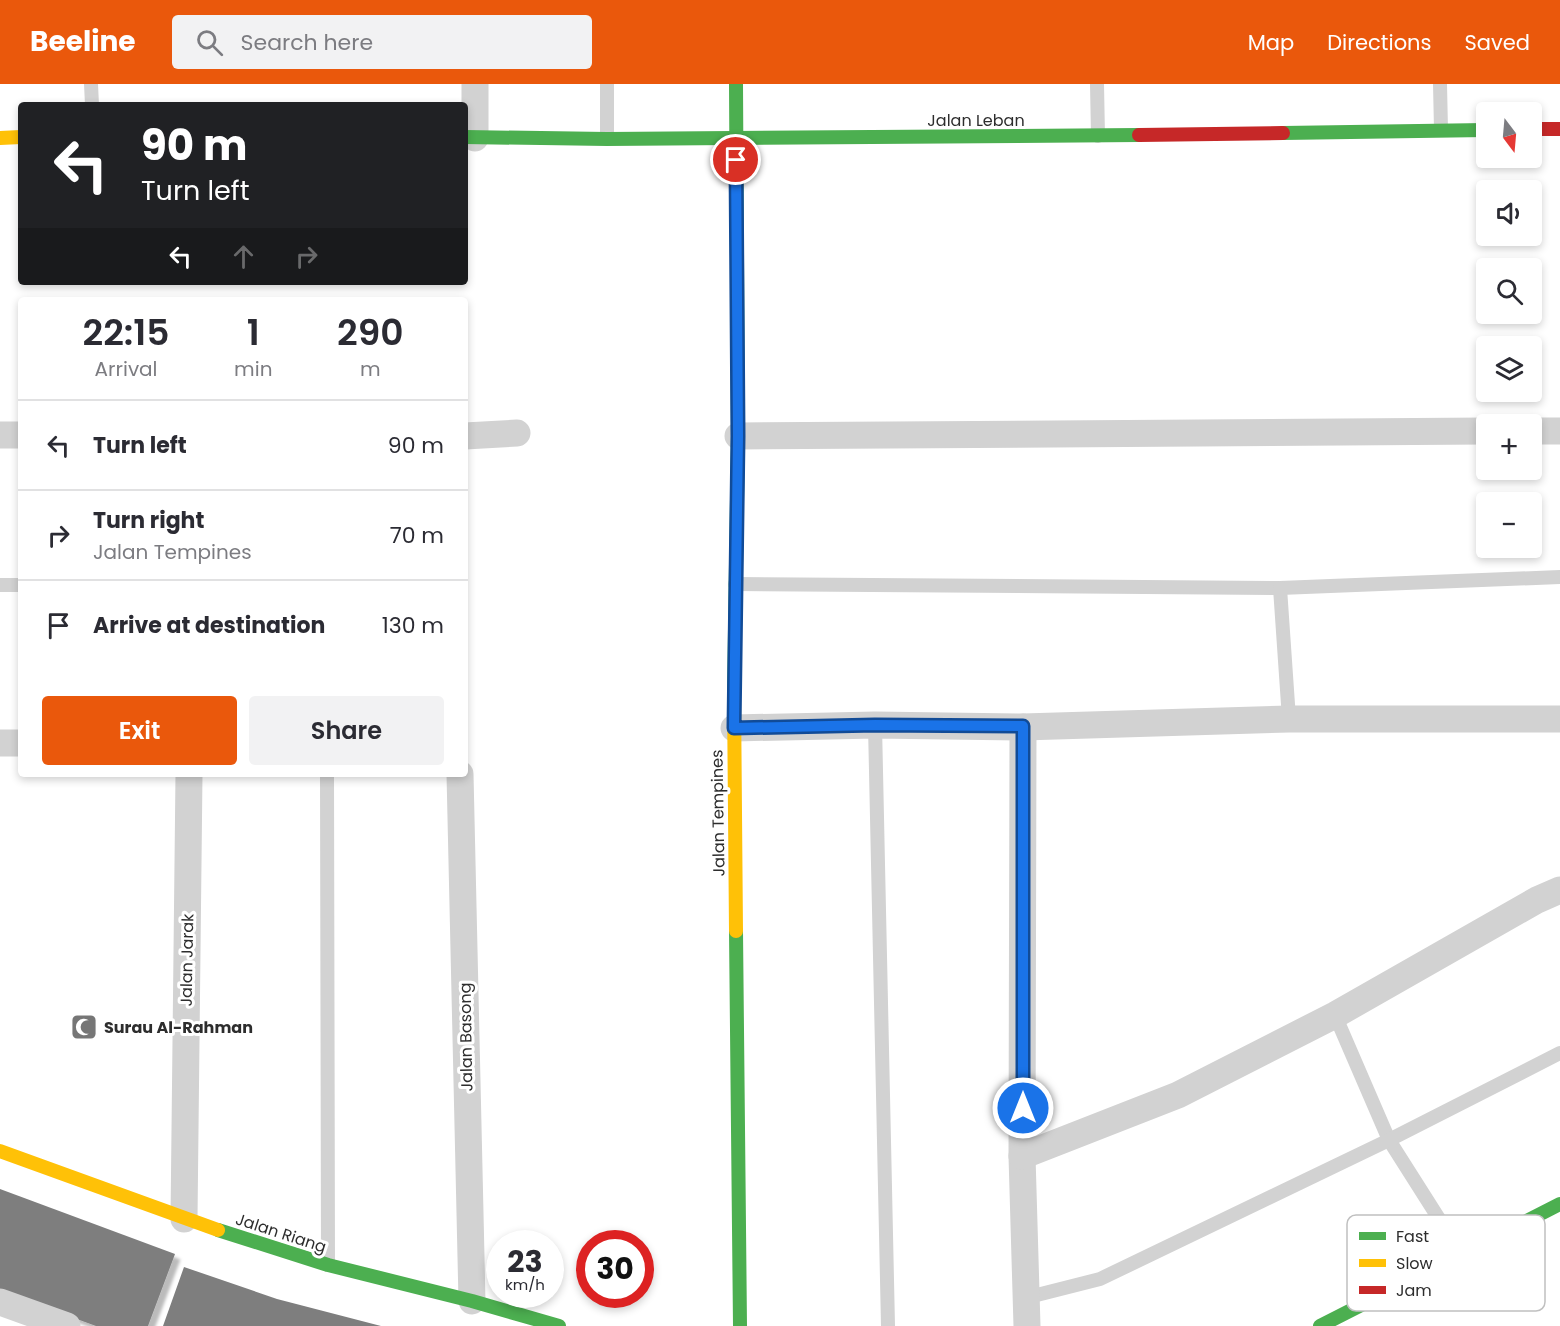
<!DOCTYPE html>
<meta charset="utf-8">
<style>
:root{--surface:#fff;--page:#f2f2f3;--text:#2b2b33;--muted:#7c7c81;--line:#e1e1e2;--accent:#ea580c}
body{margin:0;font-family:Poppins,sans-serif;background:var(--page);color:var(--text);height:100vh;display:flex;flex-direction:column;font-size:22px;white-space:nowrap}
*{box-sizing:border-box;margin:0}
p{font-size:20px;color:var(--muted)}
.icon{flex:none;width:33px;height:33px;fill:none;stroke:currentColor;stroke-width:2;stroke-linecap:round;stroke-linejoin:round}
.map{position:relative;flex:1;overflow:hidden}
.side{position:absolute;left:18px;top:213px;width:450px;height:480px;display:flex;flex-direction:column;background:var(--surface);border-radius:6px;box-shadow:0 3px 9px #0003}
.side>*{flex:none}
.hud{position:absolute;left:18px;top:18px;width:450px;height:183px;border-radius:6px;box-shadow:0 3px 9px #0003;background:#202124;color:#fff;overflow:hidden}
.needle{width:39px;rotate:164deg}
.buttons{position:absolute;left:1476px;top:18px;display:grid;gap:12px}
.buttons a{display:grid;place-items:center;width:66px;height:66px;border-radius:6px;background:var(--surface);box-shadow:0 3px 9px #0003;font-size:30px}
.speed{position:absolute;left:486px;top:1146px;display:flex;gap:12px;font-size:30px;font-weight:700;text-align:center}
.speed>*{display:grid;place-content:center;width:78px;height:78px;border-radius:50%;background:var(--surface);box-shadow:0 3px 9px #0003;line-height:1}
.speed small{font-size:15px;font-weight:400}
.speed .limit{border:9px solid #d22;background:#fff;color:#111}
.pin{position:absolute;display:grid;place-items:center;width:51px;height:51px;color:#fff;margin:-26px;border:3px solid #fff;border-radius:50%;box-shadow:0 2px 6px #0007}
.me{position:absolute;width:66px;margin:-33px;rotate:0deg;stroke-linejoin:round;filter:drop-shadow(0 0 4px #0008)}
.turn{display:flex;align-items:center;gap:21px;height:126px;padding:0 24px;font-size:27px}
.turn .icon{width:78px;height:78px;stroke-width:2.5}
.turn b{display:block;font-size:42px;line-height:51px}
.lanes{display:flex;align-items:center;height:57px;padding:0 24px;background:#0003;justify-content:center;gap:30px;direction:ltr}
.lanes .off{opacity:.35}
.eta{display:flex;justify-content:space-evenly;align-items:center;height:102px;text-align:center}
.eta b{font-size:36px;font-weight:600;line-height:42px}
.cta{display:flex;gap:12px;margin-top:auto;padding:12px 24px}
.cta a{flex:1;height:69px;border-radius:6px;background:var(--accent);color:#fff;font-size:24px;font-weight:600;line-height:69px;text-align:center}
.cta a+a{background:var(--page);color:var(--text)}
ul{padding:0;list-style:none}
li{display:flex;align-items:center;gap:18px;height:90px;padding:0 24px;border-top:2px solid var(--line)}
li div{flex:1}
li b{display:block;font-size:22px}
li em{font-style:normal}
header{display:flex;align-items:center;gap:36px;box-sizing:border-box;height:84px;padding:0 30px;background:var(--accent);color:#fff}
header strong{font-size:28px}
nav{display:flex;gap:33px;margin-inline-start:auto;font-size:21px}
.search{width:420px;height:54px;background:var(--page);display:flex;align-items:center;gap:15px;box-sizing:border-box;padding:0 21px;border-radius:6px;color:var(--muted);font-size:22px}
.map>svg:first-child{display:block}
</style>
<header>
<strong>Beeline</strong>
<div class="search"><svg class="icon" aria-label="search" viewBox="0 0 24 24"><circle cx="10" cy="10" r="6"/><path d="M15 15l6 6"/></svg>Search here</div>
<nav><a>Map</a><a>Directions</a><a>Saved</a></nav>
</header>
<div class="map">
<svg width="1560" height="1242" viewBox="0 0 1560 1242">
<defs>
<filter id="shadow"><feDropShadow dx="5.5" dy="5.5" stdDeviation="1.5" flood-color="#0004"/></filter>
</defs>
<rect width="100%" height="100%" fill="#fff"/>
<g fill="#7e7e7e" filter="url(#shadow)">
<path d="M 0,1105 L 175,1170 L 148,1242 L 96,1242 L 0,1207 Z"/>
<path d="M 184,1183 L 277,1215 L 381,1242 L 163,1242 Z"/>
</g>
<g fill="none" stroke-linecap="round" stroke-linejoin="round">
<g stroke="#d2d2d2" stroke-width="14">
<path d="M 91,0 L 92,21"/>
<path d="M 607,0 L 607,55"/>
<path d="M 1097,0 L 1098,52"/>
<path d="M 1440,0 L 1441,46"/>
<path d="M 735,500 L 1280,504 L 1560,493"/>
<path d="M 0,501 L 21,501"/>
<path d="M 1280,504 L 1289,635"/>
<path d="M 875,641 L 888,1242"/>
<path d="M 327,690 L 328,1181"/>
<path d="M 1335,931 L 1389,1056 L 1462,1171"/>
<path d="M 1025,1214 L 1100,1195 L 1389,1056 L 1560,969"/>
</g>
<g stroke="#d2d2d2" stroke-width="27">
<path d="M 475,0 L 475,54"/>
<path d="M 1532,347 L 1560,347"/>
<path d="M 0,351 L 21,351"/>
<path d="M 465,352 L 517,349"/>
<path d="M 738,352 L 1486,347"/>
<path d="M 1023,643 L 1022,1072 L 1027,1242"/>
<path d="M 734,644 L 875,641 L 1023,643 L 1289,635 L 1560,635"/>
<path d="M 0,659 L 21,659"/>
<path d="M 460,690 L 472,1217"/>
<path d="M 1022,1072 L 1178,1011 L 1335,931 L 1537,816 L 1560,806"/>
<path d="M 184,1135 L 189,690"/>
<path d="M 0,1218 L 67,1242"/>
</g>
<g stroke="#4caf50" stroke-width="14">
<path d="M 1283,49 L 1486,46"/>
<path d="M 465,53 L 607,55 L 1139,51"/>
<path d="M 734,610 L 738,352 L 736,0"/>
<path d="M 736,847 L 740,1242"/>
<path d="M 218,1146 L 328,1181 L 472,1217 L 559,1242"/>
<path d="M 1320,1242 L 1560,1120"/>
</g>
<g stroke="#ffc107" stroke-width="14">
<path d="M 0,54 L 21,53"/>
<path d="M 734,610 L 736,847"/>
<path d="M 0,1067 L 218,1146"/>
</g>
<g stroke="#c62828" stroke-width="14">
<path d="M 1532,45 L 1560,45"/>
<path d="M 1139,51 L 1283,49"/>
</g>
</g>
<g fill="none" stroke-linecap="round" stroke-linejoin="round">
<defs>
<path id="route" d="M 736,76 L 738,352 L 734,644 L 875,641 L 1023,642 L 1023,1024"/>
</defs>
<use href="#route" stroke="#114b97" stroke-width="15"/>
<use href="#route" stroke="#1a73e8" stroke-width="10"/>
</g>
<defs>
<symbol id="mosque-square" viewBox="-11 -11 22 22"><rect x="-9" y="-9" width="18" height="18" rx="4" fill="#767676" stroke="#fff"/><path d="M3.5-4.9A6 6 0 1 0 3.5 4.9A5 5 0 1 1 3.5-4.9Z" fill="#fff"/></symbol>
</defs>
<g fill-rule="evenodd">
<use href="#mosque-square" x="69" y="928" width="30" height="30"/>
</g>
<g text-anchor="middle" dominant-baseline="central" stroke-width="6" stroke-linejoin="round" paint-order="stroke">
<g font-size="16" fill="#2d2d2d" stroke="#fff">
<text x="976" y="36">Jalan Leban</text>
<text transform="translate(718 729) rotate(-91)">Jalan Tempines</text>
<text transform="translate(187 876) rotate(-89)">Jalan Jarak</text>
<text transform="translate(466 953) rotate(-91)">Jalan Basong</text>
<text transform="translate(281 1149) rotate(18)">Jalan Riang</text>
</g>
<g font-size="16" font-weight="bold" fill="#2d2d2d" stroke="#fff" text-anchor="start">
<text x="104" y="943">Surau Al-Rahman</text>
</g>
</g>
<rect x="1347" y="1131" width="198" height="96" rx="9" fill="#fff" stroke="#c0c0c0" stroke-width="1.5"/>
<rect x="1359" y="1148" width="27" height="8" fill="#4caf50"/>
<rect x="1359" y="1175" width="27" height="8" fill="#ffc107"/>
<rect x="1359" y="1202" width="27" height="8" fill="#c62828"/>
<g font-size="16" fill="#2d2d2d">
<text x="1396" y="1158">Fast</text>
<text x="1396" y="1185">Slow</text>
<text x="1396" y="1212">Jam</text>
</g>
</svg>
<div class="buttons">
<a><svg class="needle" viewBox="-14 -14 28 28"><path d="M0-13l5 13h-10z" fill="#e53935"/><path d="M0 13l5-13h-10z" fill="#7c7c81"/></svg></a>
<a><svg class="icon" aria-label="sound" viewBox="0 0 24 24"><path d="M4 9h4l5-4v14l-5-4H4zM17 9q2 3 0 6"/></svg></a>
<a><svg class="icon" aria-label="search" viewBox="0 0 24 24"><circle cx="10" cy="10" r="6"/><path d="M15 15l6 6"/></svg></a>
<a><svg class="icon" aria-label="layers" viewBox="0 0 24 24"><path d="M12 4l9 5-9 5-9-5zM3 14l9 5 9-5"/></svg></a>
<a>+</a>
<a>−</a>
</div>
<div class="speed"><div>23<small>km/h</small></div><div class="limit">30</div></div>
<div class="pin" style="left:736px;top:76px;background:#d93025"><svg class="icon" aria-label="arrive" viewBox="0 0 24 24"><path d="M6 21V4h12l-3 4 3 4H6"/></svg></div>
<svg class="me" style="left:1023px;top:1024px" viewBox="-20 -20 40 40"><circle r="17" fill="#1a73e8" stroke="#fff" stroke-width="3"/><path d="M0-11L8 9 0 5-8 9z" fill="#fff"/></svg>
<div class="hud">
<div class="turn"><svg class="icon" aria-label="left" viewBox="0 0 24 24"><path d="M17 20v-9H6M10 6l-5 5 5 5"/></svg><div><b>90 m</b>Turn left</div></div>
<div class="lanes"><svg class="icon" aria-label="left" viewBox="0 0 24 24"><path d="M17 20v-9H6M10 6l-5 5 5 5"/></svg><svg class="icon off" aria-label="ahead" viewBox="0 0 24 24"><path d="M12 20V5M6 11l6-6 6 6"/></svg><svg class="icon off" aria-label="right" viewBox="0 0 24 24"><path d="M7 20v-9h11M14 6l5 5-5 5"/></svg></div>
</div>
<section class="side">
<div class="eta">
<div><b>22:15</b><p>Arrival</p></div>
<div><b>1</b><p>min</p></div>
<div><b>290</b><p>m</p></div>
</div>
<ul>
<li><svg class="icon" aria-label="left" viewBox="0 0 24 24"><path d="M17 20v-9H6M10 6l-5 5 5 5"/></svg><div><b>Turn left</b></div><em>90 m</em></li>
<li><svg class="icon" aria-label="right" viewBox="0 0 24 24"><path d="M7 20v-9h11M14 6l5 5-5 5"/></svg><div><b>Turn right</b><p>Jalan Tempines</p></div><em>70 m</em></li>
<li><svg class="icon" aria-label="arrive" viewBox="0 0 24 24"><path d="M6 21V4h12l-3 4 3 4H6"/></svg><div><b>Arrive at destination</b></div><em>130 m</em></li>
</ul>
<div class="cta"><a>Exit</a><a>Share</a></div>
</section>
</div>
